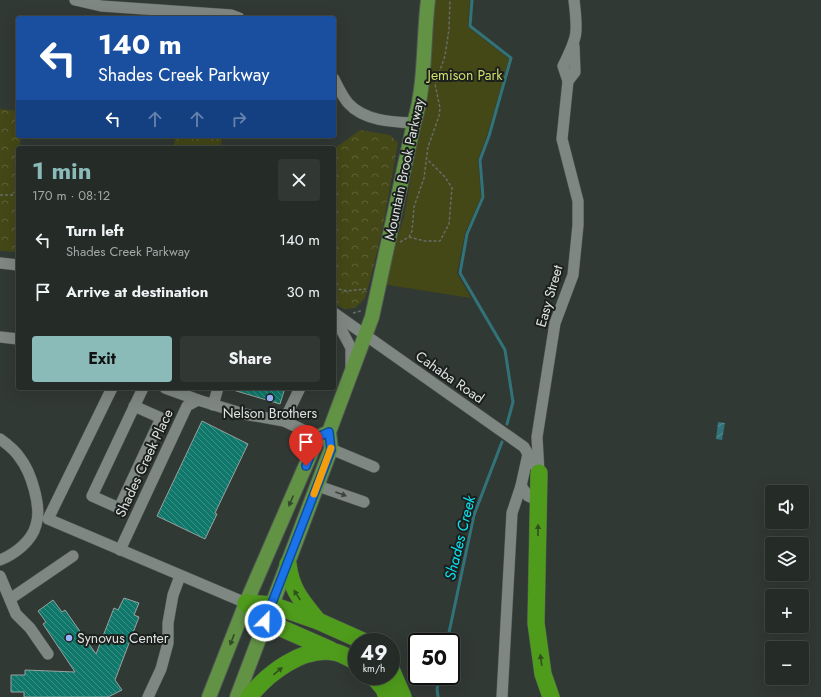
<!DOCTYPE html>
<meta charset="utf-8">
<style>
:root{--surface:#252b27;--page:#313733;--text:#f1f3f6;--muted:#a3a7a7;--line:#424744;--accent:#8bbbb9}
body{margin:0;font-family:Jost,sans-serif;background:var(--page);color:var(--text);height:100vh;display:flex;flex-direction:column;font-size:15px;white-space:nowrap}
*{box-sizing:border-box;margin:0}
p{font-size:13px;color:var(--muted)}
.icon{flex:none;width:22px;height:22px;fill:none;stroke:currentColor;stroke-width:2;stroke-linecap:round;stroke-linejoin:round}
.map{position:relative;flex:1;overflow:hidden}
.sheet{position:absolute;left:16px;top:146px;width:320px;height:244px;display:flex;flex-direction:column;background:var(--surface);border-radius:4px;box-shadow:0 4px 16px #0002,0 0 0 1px var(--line)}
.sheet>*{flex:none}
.banner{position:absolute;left:16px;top:16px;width:320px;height:122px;border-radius:4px;box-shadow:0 4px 16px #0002,0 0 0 1px var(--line);background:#1a4fa0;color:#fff;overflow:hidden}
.tools{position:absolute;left:765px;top:485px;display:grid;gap:8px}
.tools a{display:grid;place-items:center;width:44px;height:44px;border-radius:4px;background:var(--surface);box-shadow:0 4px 16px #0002,0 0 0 1px var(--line);font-size:20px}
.speed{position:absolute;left:348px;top:633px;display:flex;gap:8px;font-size:20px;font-weight:700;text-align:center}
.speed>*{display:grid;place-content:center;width:52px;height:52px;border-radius:50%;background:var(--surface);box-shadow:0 4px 16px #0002,0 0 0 1px var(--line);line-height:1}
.speed small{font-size:10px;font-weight:400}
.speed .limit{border:2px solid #111;border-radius:6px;background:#fff;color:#111}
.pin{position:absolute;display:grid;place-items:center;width:34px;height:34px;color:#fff;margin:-41px -17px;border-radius:50% 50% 50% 0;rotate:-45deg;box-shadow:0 0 4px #0007}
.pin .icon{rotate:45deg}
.me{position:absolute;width:44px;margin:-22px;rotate:23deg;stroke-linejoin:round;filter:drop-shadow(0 0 3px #0008)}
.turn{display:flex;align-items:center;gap:14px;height:84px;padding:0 16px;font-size:18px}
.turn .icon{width:52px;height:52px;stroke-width:2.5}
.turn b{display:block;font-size:28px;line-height:34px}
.lanes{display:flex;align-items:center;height:38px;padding:0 16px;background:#0003;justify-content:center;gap:20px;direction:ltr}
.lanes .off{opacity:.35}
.round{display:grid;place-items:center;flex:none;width:42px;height:42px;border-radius:4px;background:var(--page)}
.overview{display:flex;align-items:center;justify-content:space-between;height:68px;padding:0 16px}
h1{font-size:24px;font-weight:700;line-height:30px;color:var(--accent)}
.cta{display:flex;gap:8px;margin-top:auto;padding:8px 16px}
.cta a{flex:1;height:46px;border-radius:4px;background:var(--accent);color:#111;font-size:16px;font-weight:700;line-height:46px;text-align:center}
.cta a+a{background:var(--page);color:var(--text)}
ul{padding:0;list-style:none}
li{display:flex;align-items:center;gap:12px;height:52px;padding:0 16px}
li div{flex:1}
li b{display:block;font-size:15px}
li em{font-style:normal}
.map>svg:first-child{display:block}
</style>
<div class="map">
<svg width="821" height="697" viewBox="0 0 821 697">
<defs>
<pattern id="forest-crowns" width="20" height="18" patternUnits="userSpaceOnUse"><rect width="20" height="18" fill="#444816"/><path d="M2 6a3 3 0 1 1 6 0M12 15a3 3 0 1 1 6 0" fill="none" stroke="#5f6238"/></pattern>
<pattern id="water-waves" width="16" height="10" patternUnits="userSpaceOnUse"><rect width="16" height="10" fill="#317379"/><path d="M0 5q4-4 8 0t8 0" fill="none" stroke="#588d92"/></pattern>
<pattern id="building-back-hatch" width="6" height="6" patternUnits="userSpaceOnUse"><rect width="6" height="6" fill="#0f786a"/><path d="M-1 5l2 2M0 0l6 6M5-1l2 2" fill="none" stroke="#3d9186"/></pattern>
</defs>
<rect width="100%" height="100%" fill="#313934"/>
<g fill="url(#forest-crowns)">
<path d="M 0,109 L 18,111 L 18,136 L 21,136 L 20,148 L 18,148 L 18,252 L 0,251 Z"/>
<path d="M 360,130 L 390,135 L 398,143 L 382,231 L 370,280 L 365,298 L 355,308 L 344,309 L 334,303 L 334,149 Z"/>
<path d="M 176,136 L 222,136 L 221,148 L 173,148 Z"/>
</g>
<path fill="#444816" d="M 435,0 L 470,0 L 468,27 L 509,59 L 487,135 L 478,160 L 481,197 L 465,233 L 457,273 L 471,298 L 382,284 L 404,217 L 424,101 Z"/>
<path fill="url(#water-waves)" d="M 718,422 L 725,423 L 722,440 L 716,439 Z"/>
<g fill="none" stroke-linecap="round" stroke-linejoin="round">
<g stroke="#317379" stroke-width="3">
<path d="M 472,0 L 470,26 L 511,58 L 489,136 L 480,160 L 483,197 L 467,234 L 460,273 L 505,350 L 513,402 L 507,424"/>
<path d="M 447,642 L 474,515 L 502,442"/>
<path d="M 438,697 L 437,689 L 440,676"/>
</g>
</g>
<g fill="url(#building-back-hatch)" stroke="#97a2a0">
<path d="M 233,388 L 285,388 L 280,404 L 233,390 Z"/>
<path d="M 202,421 L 248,444 L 215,513 L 217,514 L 205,539 L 157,516 Z"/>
<path d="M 124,598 L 139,603 L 134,615 L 139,617 L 115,680 L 122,690 L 108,697 L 24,697 L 24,692 L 11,692 L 11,675 L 25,675 L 25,670 L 75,672 L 43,624 L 46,622 L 38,611 L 53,600 L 62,612 L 65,610 L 96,654 L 114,608 L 118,610 Z"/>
</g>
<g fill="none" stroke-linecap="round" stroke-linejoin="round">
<defs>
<g id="minor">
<path d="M 75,0 L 101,6 L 231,15 L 239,18"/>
<path d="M 334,79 C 338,87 342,96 348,103 C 364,121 392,122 414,123"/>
<path d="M 568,81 L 575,72 L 574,46"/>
<path d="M 0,263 L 18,265"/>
<path d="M 334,313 L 524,447 L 538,471"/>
<path d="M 334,316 L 351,348 L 351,367"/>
<path d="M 0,337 L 18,339"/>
<path d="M 112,388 L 48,519 L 246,603"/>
<path d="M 165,388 L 198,400"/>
<path d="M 213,405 L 218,388"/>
<path d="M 134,406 L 161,418 L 119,508 L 92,496 L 143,388"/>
<path d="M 284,421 L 300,388"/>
<path d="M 0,439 C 7,444 15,450 20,458 C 31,472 42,507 36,525 C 32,541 15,554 0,560"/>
<path d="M 331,449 L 374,467"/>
<path d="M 539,473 L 537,437 L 555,323 L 573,275 L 578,225 L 578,201 L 562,139 L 568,81 L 563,66 C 578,36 578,33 574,0"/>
<path d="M 318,486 L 364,502"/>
<path d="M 521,486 L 528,496 L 539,501"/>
<path d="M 120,550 L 187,406 L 198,400 L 244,414 L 284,421 L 318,437"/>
<path d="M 0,576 L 16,614 L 30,628 L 48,654"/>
<path d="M 10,599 L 73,556"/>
<path d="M 148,697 L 161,669 L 168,643 L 168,623 L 173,595 L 180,576"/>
<path d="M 502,697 L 512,513 L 521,486 L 528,454"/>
</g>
<g id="major">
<path d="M 209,697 L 246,603 L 318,437 L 329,432"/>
<path d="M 237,697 L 331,449 L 329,432 L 372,317 L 414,123 C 426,84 423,41 428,0"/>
</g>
<g id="highway">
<path d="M 539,473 L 536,623 L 543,674 L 551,697"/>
<path d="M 288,564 C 291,590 302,601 318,621"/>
<path d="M 246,603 L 272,605 L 318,621 L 365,642"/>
<path d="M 246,603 L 265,621 L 331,650"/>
<path d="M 391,669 L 403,697"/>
<path d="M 373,676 L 384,689 L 387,697"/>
<path d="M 249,697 C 268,673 302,647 334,652 C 342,653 350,659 357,662"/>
</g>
</defs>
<use href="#minor" stroke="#505753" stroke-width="12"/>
<use href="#major" stroke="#505753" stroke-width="16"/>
<use href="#highway" stroke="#505753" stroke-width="18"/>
<g stroke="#666d69" stroke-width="1.5" stroke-dasharray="3 2" stroke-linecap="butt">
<path d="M 0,195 L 18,195"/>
<path d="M 409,237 L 425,241 L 440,241 L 449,224 L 452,188 L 445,177 L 427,159"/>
<path d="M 400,242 L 409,237 L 412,231 L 414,207 L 424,178 L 428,147 L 439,116 L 440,108 L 435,84 L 445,56 L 449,29 L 450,0"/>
<path d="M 334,288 L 347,291 L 366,289"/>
<path d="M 353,313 L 361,311"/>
</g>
<use href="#minor" stroke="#7e8782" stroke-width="11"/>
<use href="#major" stroke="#629345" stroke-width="14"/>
<use href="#highway" stroke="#4f9b1c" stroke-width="17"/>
</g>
<defs><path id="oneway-solid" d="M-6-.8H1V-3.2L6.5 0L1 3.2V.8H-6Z"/></defs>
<use fill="#3e4340" href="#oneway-solid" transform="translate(341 494) rotate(20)"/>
<g fill="#34482b">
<use href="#oneway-solid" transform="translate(291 501) rotate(113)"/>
<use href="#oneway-solid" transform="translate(232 640) rotate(111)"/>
</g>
<g fill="#30511d">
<use href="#oneway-solid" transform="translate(538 530) rotate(-89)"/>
<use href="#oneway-solid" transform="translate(297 595) rotate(-123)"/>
<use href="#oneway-solid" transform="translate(541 660) rotate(-98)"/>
<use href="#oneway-solid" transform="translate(278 671) rotate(-39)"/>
</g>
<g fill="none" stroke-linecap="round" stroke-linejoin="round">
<defs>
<path id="route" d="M 265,621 L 331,450 L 329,432 L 318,437 L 306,466"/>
</defs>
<use href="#route" stroke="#114b97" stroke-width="10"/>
<use href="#route" stroke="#1a73e8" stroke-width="7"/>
<path stroke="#f59e0b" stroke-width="7" d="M 314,494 L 331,448"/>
</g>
<g fill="#9bb5fd" stroke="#1b1f1d" stroke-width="1.5">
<circle cx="270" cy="398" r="4"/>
<circle cx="69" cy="638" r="4"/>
</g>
<g text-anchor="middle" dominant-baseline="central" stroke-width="4" stroke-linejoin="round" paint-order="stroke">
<g font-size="14" fill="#d3df6a" stroke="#1b1f1d">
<text x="465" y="75">Jemison Park</text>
</g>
<g font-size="14" fill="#dee3e0" stroke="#1b1f1d">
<text transform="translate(404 169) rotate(-78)">Mountain Brook Parkway</text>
<text transform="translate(549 296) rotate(-74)">Easy Street</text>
<text transform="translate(450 377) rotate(35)">Cahaba Road</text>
<text transform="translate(144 463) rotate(-65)">Shades Creek Place</text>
</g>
<g font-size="14" fill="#dee3e0" stroke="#1b1f1d">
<text x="270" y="413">Nelson Brothers</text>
<text x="77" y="638" text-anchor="start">Synovus Center</text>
</g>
<g font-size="15" font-style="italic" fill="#09e5f2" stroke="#1b1f1d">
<text transform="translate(460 538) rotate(-76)">Shades Creek</text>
</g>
</g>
</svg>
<div class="tools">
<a><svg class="icon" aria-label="sound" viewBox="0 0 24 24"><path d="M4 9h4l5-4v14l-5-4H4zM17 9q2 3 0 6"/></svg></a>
<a><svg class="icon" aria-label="layers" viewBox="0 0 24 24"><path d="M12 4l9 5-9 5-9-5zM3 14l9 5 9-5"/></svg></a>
<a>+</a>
<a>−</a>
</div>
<div class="speed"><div>49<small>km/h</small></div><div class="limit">50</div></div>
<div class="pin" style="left:306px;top:466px;background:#d93025"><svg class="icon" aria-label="arrive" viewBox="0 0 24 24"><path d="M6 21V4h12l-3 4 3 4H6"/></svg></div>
<svg class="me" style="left:265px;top:621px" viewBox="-20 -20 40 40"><circle r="17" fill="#1a73e8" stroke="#fff" stroke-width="3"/><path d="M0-11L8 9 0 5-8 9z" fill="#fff"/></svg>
<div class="banner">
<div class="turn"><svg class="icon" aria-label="left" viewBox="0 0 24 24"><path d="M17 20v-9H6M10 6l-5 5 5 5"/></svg><div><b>140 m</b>Shades Creek Parkway</div></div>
<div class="lanes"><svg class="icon" aria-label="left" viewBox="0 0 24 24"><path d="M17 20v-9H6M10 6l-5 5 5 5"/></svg><svg class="icon off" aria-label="ahead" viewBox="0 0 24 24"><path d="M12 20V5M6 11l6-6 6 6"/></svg><svg class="icon off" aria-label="ahead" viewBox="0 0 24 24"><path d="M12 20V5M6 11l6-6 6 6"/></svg><svg class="icon off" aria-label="right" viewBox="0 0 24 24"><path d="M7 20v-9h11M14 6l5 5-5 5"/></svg></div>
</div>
<section class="sheet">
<div class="overview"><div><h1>1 min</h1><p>170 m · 08:12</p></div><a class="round"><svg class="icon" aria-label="close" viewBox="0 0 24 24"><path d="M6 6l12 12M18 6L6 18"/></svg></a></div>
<ul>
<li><svg class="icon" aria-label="left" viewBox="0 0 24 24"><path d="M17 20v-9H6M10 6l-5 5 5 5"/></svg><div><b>Turn left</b><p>Shades Creek Parkway</p></div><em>140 m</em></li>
<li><svg class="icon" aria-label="arrive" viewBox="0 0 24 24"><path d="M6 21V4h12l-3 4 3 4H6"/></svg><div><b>Arrive at destination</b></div><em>30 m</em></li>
</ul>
<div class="cta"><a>Exit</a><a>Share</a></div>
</section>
</div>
